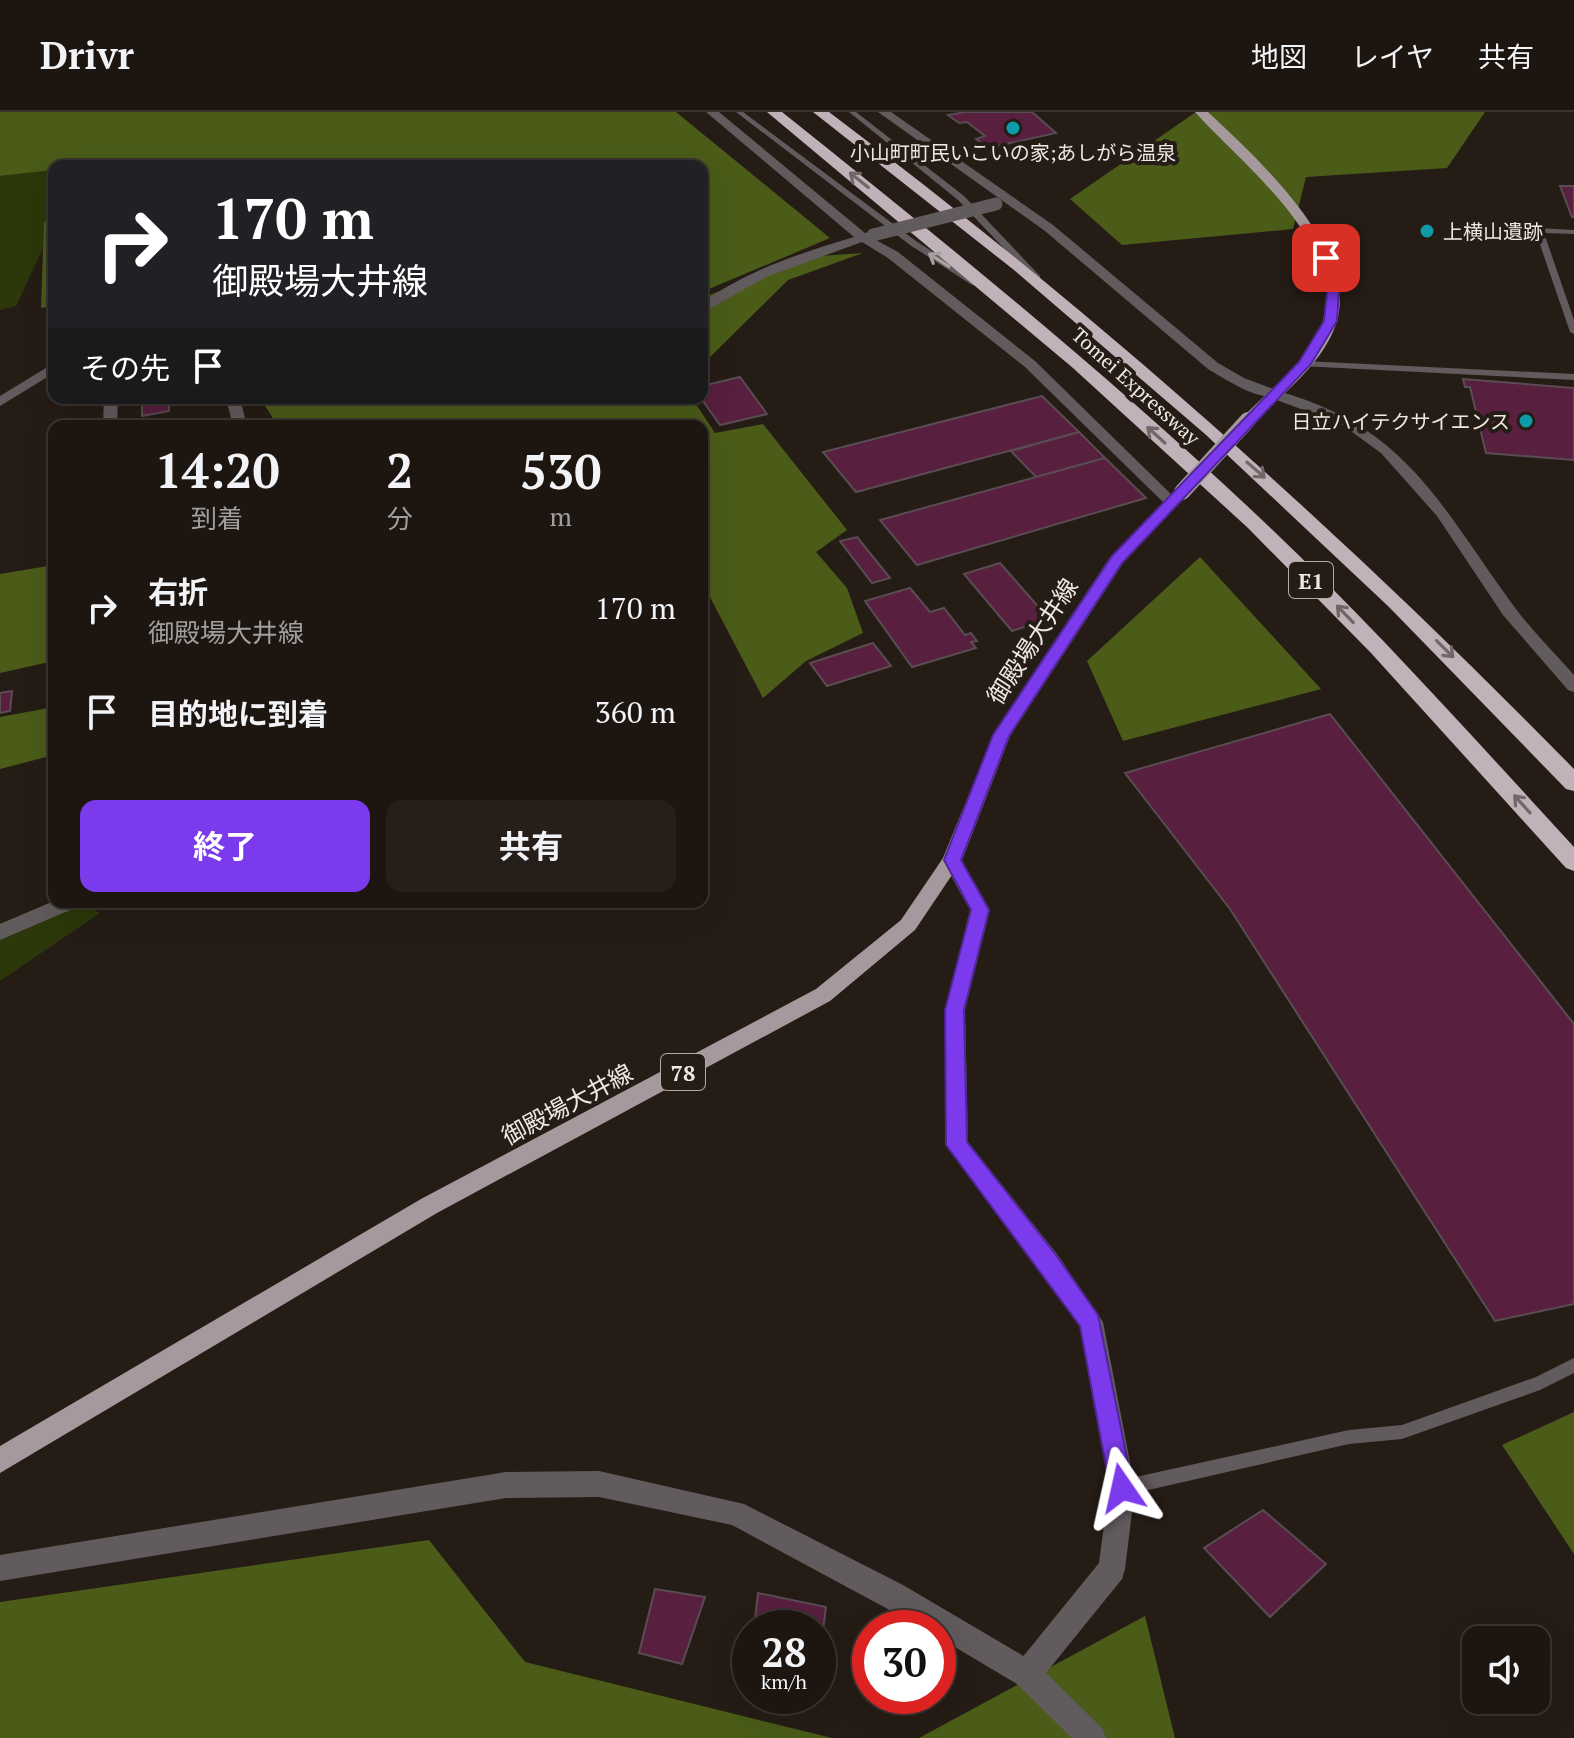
<!DOCTYPE html>
<html lang="ja">
<meta charset="utf-8">
<style>
:root{--surface:#1c1510;--page:#251e19;--text:#f1f3f6;--muted:#a09f9f;--line:#3a3430;--accent:#7c3aed}
body{margin:0;font-family:"PT Serif","Noto Sans JP",serif;background:var(--page);color:var(--text);height:100vh;display:flex;flex-direction:column;font-size:30px;white-space:nowrap}
*{box-sizing:border-box;margin:0}
p{font-size:26px;color:var(--muted)}
.icon{flex:none;width:44px;height:44px;fill:none;stroke:currentColor;stroke-width:2;stroke-linecap:round;stroke-linejoin:round}
.map{position:relative;flex:1;overflow:hidden}
.side{position:absolute;left:48px;top:308px;width:660px;height:488px;display:flex;flex-direction:column;background:var(--surface);border-radius:16px;box-shadow:0 8px 32px #0002,0 0 0 2px var(--line)}
.side>*{flex:none}
.hud{position:absolute;left:48px;top:48px;width:660px;height:244px;border-radius:16px;box-shadow:0 8px 32px #0002,0 0 0 2px var(--line);background:#202124;color:#fff;overflow:hidden}
.buttons{position:absolute;left:1462px;top:1514px;display:grid;gap:16px}
.buttons a{display:grid;place-items:center;width:88px;height:88px;border-radius:16px;background:var(--surface);box-shadow:0 8px 32px #0002,0 0 0 2px var(--line);font-size:40px}
.speed{position:absolute;left:732px;top:1498px;display:flex;gap:16px;font-size:40px;font-weight:700;text-align:center}
.speed>*{display:grid;place-content:center;width:104px;height:104px;border-radius:50%;background:var(--surface);box-shadow:0 8px 32px #0002,0 0 0 2px var(--line);line-height:1}
.speed small{font-size:20px;font-weight:400}
.speed .limit{border:12px solid #d22;background:#fff;color:#111}
.pin{position:absolute;display:grid;place-items:center;width:68px;height:68px;color:#fff;margin:-34px;border-radius:16px;box-shadow:0 4px 12px #0006}
.me{position:absolute;width:88px;margin:-44px;rotate:349deg;stroke-linejoin:round;filter:drop-shadow(0 0 6px #0008)}
.turn{display:flex;align-items:center;gap:28px;height:168px;padding:0 32px;font-size:36px}
.turn .icon{width:104px;height:104px;stroke-width:2.5}
.turn b{display:block;font-size:56px;line-height:68px}
.then{display:flex;align-items:center;height:76px;padding:0 32px;background:#0003;gap:16px;font-size:30px}
.eta{display:flex;justify-content:space-evenly;align-items:center;height:136px;text-align:center}
.eta b{font-size:48px;font-weight:700;line-height:56px}
.cta{display:flex;gap:16px;margin-top:auto;padding:16px 32px}
.cta a{flex:1;height:92px;border-radius:16px;background:var(--accent);color:#fff;font-size:32px;font-weight:700;line-height:92px;text-align:center}
.cta a+a{background:var(--page);color:var(--text)}
ul{padding:0;list-style:none}
li{display:flex;align-items:center;gap:24px;height:104px;padding:0 32px}
li div{flex:1}
li b{display:block;font-size:30px}
li em{font-style:normal}
header{display:flex;align-items:center;gap:48px;box-sizing:border-box;height:112px;padding:0 40px;background:var(--surface);border-bottom:2px solid var(--line)}
header strong{font-size:38px}
nav{display:flex;gap:44px;margin-inline-start:auto;font-size:28px}
.map>svg:first-child{display:block}
</style>
<header>
<strong>Drivr</strong>
<nav><a>地図</a><a>レイヤ</a><a>共有</a></nav>
</header>
<div class="map">
<svg width="1574" height="1626" viewBox="0 0 1574 1626">
<rect width="100%" height="100%" fill="#261c16"/>
<g fill="#2c3809">
<path d="M 54,58 L 54,113 L 16,194 L 0,198 L 0,64 Z"/>
<path d="M 67,790 L 81,790 L 100,801 L 0,869 L 0,811 Z"/>
</g>
<g fill="#4a5c18">
<path d="M 0,0 L 676,0 L 830,126 L 702,180 L 702,54 L 54,54 L 54,58 L 0,64 Z"/>
<path d="M 1196,0 L 1485,0 L 1447,56 L 1306,65 L 1293,117 L 1122,133 L 1070,87 Z"/>
<path d="M 54,96 L 54,194 L 41,196 L 44,111 Z"/>
<path d="M 863,141 L 788,168 L 702,253 L 702,186 L 806,145 Z"/>
<path d="M 260,286 L 692,286 L 715,321 L 763,312 L 847,418 L 816,440 L 847,476 L 863,521 L 806,549 L 763,586 L 702,470 L 702,314 L 278,314 Z"/>
<path d="M 1200,445 L 1321,577 L 1123,629 L 1087,549 Z"/>
<path d="M 54,453 L 54,549 L 0,561 L 0,462 Z"/>
<path d="M 54,595 L 54,643 L 0,657 L 0,605 Z"/>
<path d="M 1574,1300 L 1574,1442 L 1502,1333 Z"/>
<path d="M 429,1428 L 525,1550 L 832,1626 L 0,1626 L 0,1490 Z"/>
<path d="M 1145,1504 L 1175,1626 L 919,1626 Z"/>
</g>
<g fill="#581f3f" stroke="#594c52" stroke-width="2">
<path d="M 965,0 L 1032,0 L 1056,21 L 988,36 L 976,27 L 985,24 L 967,10 L 959,11 L 948,3 Z"/>
<path d="M 1560,74 L 1574,74 L 1574,105 L 1572,105 Z"/>
<path d="M 740,265 L 767,302 L 720,313 L 701,286 L 702,274 Z"/>
<path d="M 1463,267 L 1574,276 L 1574,348 L 1486,341 L 1470,275 L 1465,275 Z"/>
<path d="M 1042,284 L 1079,320 L 856,380 L 823,340 Z"/>
<path d="M 169,286 L 169,299 L 142,304 L 142,290 Z"/>
<path d="M 1079,320 L 1105,346 L 1036,365 L 1011,339 Z"/>
<path d="M 1105,346 L 1146,386 L 917,453 L 880,408 Z"/>
<path d="M 857,425 L 890,466 L 872,471 L 840,429 Z"/>
<path d="M 1000,451 L 1049,507 L 1012,519 L 964,462 Z"/>
<path d="M 910,476 L 930,500 L 944,496 L 965,523 L 971,521 L 977,529 L 971,530 L 976,536 L 912,555 L 865,489 Z"/>
<path d="M 873,531 L 891,554 L 827,574 L 810,551 Z"/>
<path d="M 12,579 L 10,599 L 0,601 L 0,581 Z"/>
<path d="M 1330,602 L 1574,912 L 1574,1192 L 1495,1209 L 1230,797 L 1125,661 Z"/>
<path d="M 1263,1398 L 1326,1452 L 1270,1505 L 1204,1436 Z"/>
<path d="M 655,1477 L 705,1485 L 682,1552 L 639,1541 Z"/>
<path d="M 758,1481 L 826,1495 L 818,1556 L 818,1516 L 754,1516 Z"/>
</g>
<g fill="none" stroke-linecap="round" stroke-linejoin="round">
<g fill="#625b5e" fill-rule="evenodd">
<path d="M 736,0 L 743,0 L 916,129 L 978,169 L 978,173 L 972,173 L 910,133 Z"/>
<path d="M 849,0 L 856,0 L 964,84 L 1040,164 L 1040,168 L 1034,168 L 958,88 Z"/>
<path d="M 1536,116 L 1574,118 L 1574,122 L 1544,121 L 1574,208 L 1574,222 L 1570,220 L 1535,118 Z"/>
<path d="M 1304,249 L 1574,262 L 1574,268 L 1301,254 L 1301,250 Z"/>
<path d="M 1574,1246 L 1574,1261 L 1540,1278 L 1402,1327 L 1349,1332 L 1122,1384 L 1116,1382 L 1114,1376 L 1116,1370 L 1122,1368 L 1349,1318 L 1402,1313 L 1536,1265 Z"/>
</g>
<g fill="#625b5e" fill-rule="evenodd">
<path d="M 706,0 L 719,0 L 865,121 L 877,120 L 879,123 L 874,127 L 898,140 L 1035,249 L 1176,387 L 1176,393 L 1166,393 L 1025,255 L 888,146 L 862,130 L 766,165 L 702,201 L 702,191 C 747,158 801,141 854,125 Z"/>
<path d="M 878,0 L 891,0 L 1053,113 L 1218,251 L 1244,266 L 1279,279 L 1279,285 C 1256,288 1227,268 1208,257 L 1045,119 Z"/>
<path d="M 54,251 L 54,261 L 0,294 L 0,284 Z"/>
<path d="M 104,286 L 118,286 L 117,314 L 103,314 Z"/>
<path d="M 226,286 L 240,286 L 247,314 L 233,314 Z"/>
<path d="M 952,741 L 959,743 L 990,798 L 965,898 L 968,1030 L 1057,1142 L 1103,1210 L 1135,1376 L 1125,1457 L 1122,1467 L 1037,1572 L 1027,1576 L 1017,1572 L 1013,1562 L 1017,1552 L 1099,1451 L 1109,1376 L 1080,1214 L 946,1033 L 945,898 L 970,798 L 942,748 Z"/>
<path d="M 54,789 L 80,790 L 77,795 L 0,828 L 0,812 Z"/>
</g>
<g fill="#625b5e" fill-rule="evenodd">
<path d="M 1274,278 C 1406,313 1439,392 1513,493 C 1531,518 1554,540 1574,563 L 1574,580 L 1568,578 L 1503,503 L 1437,404 L 1381,341 L 1341,312 L 1269,285 L 1269,279 Z"/>
<path d="M 599,1359 L 744,1392 L 903,1473 L 1037,1552 L 1102,1616 L 1106,1626 L 1072,1626 L 1017,1572 L 938,1525 L 938,1516 L 923,1516 L 732,1413 L 599,1385 L 506,1386 L 0,1469 L 0,1443 L 506,1360 Z"/>
</g>
<g fill="#a6999e" fill-rule="evenodd">
<path d="M 1195,0 L 1208,0 C 1255,44 1361,140 1336,212 C 1322,253 1282,282 1253,311 L 1248,312 L 1241,308 L 1243,305 C 1268,279 1300,255 1317,223 C 1360,141 1242,53 1195,0 Z"/>
<path d="M 1182,375 L 1190,380 L 1123,451 L 1010,624 L 962,748 L 915,818 L 830,889 L 437,1101 L 0,1361 L 0,1334 L 421,1087 L 816,877 L 901,808 L 943,746 L 995,619 L 1111,444 L 1177,377 Z"/>
</g>
<g fill="#c1b1b8" fill-rule="evenodd">
<path d="M 767,0 L 782,0 C 946,131 1109,263 1261,407 C 1371,511 1472,624 1574,735 L 1574,759 L 1566,756 L 1371,541 L 1248,416 L 1073,256 Z"/>
<path d="M 813,0 L 829,0 C 1095,200 1341,419 1574,657 L 1574,679 L 1566,677 L 1389,495 L 1205,322 L 1014,158 Z"/>
</g>
<path stroke="#625b5e" stroke-width="13" d="M 873,123 L 996,92"/>
<path stroke="#a6999e" stroke-width="16" d="M 1182,380 L 1248,308"/>
</g>
<defs><path id="oneway-shaft" d="M-6 0H5M1.5-3L5.5 0L1.5 3" fill="none" stroke-width="1.6" stroke-linecap="round" stroke-linejoin="round" transform="scale(2)"/></defs>
<g stroke="#746667">
<use href="#oneway-shaft" transform="translate(859 68) rotate(-141)"/>
<use href="#oneway-shaft" transform="translate(1156 323) rotate(-138)"/>
<use href="#oneway-shaft" transform="translate(1256 358) rotate(41)"/>
<use href="#oneway-shaft" transform="translate(1345 502) rotate(-134)"/>
<use href="#oneway-shaft" transform="translate(1445 537) rotate(45)"/>
<use href="#oneway-shaft" transform="translate(1522 692) rotate(-132)"/>
</g>
<use stroke="#a8a1a0" href="#oneway-shaft" transform="translate(939 148) rotate(-147)"/>
<path fill="#7c3aed" stroke="#51269a" stroke-width="2" d="M 1321,143 L 1331,146 L 1339,180 L 1337,209 L 1311,252 L 1122,451 L 1009,624 L 961,748 L 989,798 L 964,898 L 967,1030 L 1056,1143 L 1098,1203 L 1133,1376 L 1130,1384 L 1122,1388 L 1113,1384 L 1110,1376 L 1080,1214 L 946,1033 L 945,898 L 971,798 L 944,748 L 993,623 L 1112,444 L 1299,250 L 1324,209 L 1327,180 Z"/>
<g fill="#0f9aa8" stroke="#261c16" stroke-width="3">
<circle cx="1013" cy="16" r="8"/>
<circle cx="1427" cy="119" r="8"/>
<circle cx="1526" cy="309" r="8"/>
</g>
<g text-anchor="middle" dominant-baseline="central" stroke-width="8" stroke-linejoin="round" paint-order="stroke">
<g font-size="20" fill="#efe7e3" stroke="#261c16">
<text x="1013" y="40">小山町町民いこいの家;あしがら温泉</text>
<text x="1443" y="119" text-anchor="start">上横山遺跡</text>
<text x="1510" y="309" text-anchor="end">日立ハイテクサイエンス</text>
</g>
<g font-size="20" fill="#efe7e3" stroke="#261c16">
<text transform="translate(1136 274) rotate(42)">Tomei Expressway</text>
</g>
<g fill="#261c16" stroke="#b3aaa6" stroke-width="2">
<rect x="1289" y="450" width="44" height="36" rx="6"/>
<rect x="661" y="942" width="44" height="36" rx="6"/>
</g>
<g font-size="22" font-weight="bold" fill="#efe7e3">
<text x="1311" y="468">E1</text>
<text x="683" y="960">78</text>
</g>
<g font-size="24" fill="#efe7e3" stroke="#261c16">
<text transform="translate(1032 529) rotate(-57)">御殿場大井線</text>
<text transform="translate(567 992) rotate(-28)">御殿場大井線</text>
</g>
</g>
</svg>
<div class="buttons">
<a><svg class="icon" aria-label="sound" viewBox="0 0 24 24"><path d="M4 9h4l5-4v14l-5-4H4zM17 9q2 3 0 6"/></svg></a>
</div>
<div class="speed"><div>28<small>km/h</small></div><div class="limit">30</div></div>
<div class="pin" style="left:1326px;top:146px;background:#d93025"><svg class="icon" aria-label="arrive" viewBox="0 0 24 24"><path d="M6 21V4h12l-3 4 3 4H6"/></svg></div>
<svg class="me" style="left:1122px;top:1376px" viewBox="-20 -20 40 40"><path d="M0-17L14 15 0 8-14 15z" fill="#7c3aed" stroke="#fff" stroke-width="4"/></svg>
<div class="hud">
<div class="turn"><svg class="icon" aria-label="right" viewBox="0 0 24 24"><path d="M7 20v-9h11M14 6l5 5-5 5"/></svg><div><b>170 m</b>御殿場大井線</div></div>
<div class="then">その先<svg class="icon" aria-label="arrive" viewBox="0 0 24 24"><path d="M6 21V4h12l-3 4 3 4H6"/></svg></div>
</div>
<section class="side">
<div class="eta">
<div><b>14:20</b><p>到着</p></div>
<div><b>2</b><p>分</p></div>
<div><b>530</b><p>m</p></div>
</div>
<ul>
<li><svg class="icon" aria-label="right" viewBox="0 0 24 24"><path d="M7 20v-9h11M14 6l5 5-5 5"/></svg><div><b>右折</b><p>御殿場大井線</p></div><em>170 m</em></li>
<li><svg class="icon" aria-label="arrive" viewBox="0 0 24 24"><path d="M6 21V4h12l-3 4 3 4H6"/></svg><div><b>目的地に到着</b></div><em>360 m</em></li>
</ul>
<div class="cta"><a>終了</a><a>共有</a></div>
</section>
</div>
